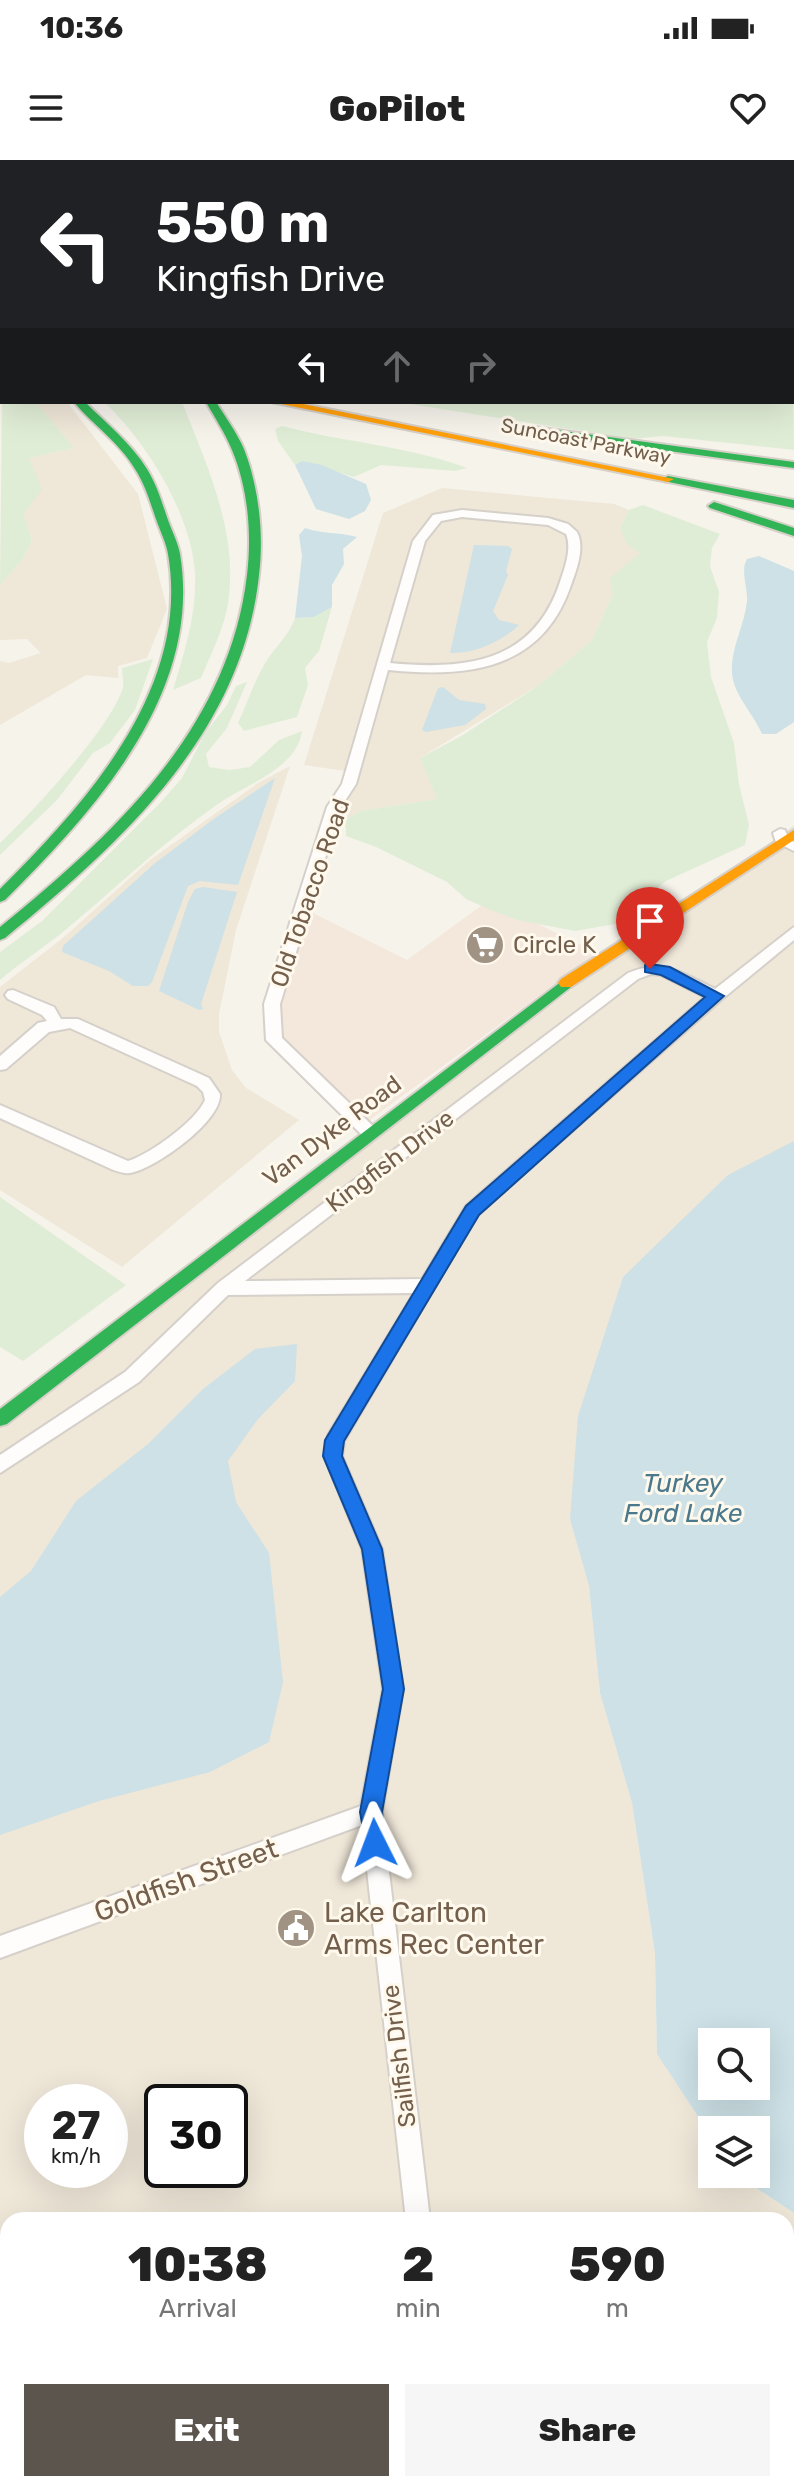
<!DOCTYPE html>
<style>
:root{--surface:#fff;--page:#f6f6f6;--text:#222;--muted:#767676;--accent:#5b554e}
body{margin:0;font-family:Rubik,sans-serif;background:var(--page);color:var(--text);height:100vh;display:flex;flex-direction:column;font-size:30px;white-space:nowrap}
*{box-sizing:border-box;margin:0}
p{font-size:26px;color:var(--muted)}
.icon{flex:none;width:44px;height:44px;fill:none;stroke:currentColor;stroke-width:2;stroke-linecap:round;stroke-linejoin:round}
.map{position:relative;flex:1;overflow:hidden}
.side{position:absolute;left:0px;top:2052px;width:794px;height:280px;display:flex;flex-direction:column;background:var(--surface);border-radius:24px 24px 0 0;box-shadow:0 8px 32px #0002}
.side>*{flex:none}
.hud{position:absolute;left:0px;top:0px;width:794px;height:244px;box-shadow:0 8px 32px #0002;background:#202124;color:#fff;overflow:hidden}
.fabs{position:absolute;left:698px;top:1868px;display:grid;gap:16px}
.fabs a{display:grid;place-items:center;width:72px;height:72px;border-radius:0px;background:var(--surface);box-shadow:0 8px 32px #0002;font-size:40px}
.speed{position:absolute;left:24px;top:1924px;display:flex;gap:16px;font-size:40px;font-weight:700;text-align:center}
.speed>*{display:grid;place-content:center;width:104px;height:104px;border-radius:50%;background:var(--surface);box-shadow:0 8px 32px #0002;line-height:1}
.speed small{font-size:20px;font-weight:400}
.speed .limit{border:4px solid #111;border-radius:12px;background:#fff;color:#111}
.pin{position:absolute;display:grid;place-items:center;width:68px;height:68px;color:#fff;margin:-82px -34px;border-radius:50% 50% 50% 0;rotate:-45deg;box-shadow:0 0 8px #0007}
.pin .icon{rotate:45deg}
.me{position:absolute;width:88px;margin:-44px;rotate:357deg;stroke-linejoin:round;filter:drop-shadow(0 0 6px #0008)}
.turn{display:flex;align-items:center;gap:28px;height:168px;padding:0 24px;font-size:36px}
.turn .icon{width:104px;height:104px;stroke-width:2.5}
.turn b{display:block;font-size:56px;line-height:68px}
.lanes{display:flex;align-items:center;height:76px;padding:0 24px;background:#0003;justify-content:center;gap:40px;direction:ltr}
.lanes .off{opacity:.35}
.eta{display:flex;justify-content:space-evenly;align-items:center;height:136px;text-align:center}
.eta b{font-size:48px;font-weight:800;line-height:56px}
.button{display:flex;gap:16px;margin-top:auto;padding:16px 24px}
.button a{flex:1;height:92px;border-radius:0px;background:var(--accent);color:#fff;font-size:32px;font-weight:800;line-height:92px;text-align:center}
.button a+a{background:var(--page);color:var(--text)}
.status{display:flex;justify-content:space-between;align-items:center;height:56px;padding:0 40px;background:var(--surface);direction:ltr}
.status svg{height:22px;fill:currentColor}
header{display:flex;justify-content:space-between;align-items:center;height:104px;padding:0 24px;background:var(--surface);font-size:36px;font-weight:800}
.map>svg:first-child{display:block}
</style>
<div class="status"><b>10:36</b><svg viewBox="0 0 49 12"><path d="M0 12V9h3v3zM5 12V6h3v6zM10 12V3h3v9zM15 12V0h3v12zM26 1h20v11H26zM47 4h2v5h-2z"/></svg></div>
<header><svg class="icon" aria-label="menu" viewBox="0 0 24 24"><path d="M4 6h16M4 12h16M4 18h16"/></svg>GoPilot<svg class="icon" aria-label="heart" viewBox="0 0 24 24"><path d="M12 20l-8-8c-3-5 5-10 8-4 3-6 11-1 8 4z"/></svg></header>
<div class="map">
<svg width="794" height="2332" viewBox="0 0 794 2332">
<rect width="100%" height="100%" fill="#f6f3eb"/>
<g fill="#efe7d8" fill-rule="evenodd">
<path d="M 36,242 L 67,242 L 138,334 L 167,449 L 147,498 L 118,506 L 118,518 L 86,515 L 0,565 L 0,501 L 9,503 L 41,493 L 27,479 L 0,480 L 0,425 L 23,399 L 32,380 L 24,354 L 31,345 L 29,298 L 74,288 Z"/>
<path d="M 442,328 L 614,344 L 629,350 L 620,368 L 641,393 L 613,434 L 592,480 L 539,525 L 420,598 L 438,639 L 361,651 L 346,659 L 346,667 L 332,661 L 345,611 L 304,605 L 383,353 Z"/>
<path d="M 290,606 L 236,770 L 219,854 L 219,872 L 232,910 L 246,928 L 299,960 L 122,1107 L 0,1030 L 0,827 L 64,777 L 150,700 L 258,623 Z"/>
<path d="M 794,665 L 794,981 L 623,1117 L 609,1161 L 570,1358 L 589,1426 L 600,1533 L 632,1643 L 655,1793 L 657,1894 L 712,1978 L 712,2014 L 735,2014 L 794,2053 L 794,2220 L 786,2232 L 786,2060 L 8,2060 L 8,2324 L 724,2324 L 719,2332 L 0,2332 L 0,1265 L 515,872 ZM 42,1942 L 110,1942 L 110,2010 L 42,2010 ZM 162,1942 L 230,1942 L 230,2010 L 162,2010 Z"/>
</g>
<path fill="#f4e7dc" d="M 489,740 L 597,793 L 364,964 L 278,879 L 276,841 L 303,748 L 407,800 Z"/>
<g fill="#e0edd6">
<path d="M 792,172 L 794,290 L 663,276 L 633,279 L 397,242 L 792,242 Z"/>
<path d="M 2,239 L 2,242 L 36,242 L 74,288 L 29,298 L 42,329 L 24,354 L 32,380 L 23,399 L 0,425 Z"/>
<path d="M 104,242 L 182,242 C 207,306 239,373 228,443 C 224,469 211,494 201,518 L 173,530 C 184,493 197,454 195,414 C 192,355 146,281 104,242 Z"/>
<path d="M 282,266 C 343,282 408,286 467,308 L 455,311 L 381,305 L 354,317 L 302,301 L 295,305 L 278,281 L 275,269 Z"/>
<path d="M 643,345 L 720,374 L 712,388 L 710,406 L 719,432 L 717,458 L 707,482 L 711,517 L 734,583 L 739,624 L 749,665 L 745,685 L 666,721 L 616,764 L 575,771 L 517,760 L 493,751 L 466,739 L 447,722 L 376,687 L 346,676 L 346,659 L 361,651 L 437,639 L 420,598 L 463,575 L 539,525 L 592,480 L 613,434 L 610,418 L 640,393 L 627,384 L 620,368 L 629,350 Z"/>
<path d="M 332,447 L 319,491 L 305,508 L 308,525 L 297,557 L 244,571 L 238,563 C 247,543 255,519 267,500 C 277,485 289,475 295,458 L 314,457 Z"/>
<path d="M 153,499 L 135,550 L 110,583 L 93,593 L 57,640 L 0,695 L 0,683 C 30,655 114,564 123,527 C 124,522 122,514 122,508 Z"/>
<path d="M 247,522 L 227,568 L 206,594 L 209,607 L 229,610 L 250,607 L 279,580 L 302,571 C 297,609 246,624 218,644 C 163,682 115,729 63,772 C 43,788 20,803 0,820 L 0,792 L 42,761 L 161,642 L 182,618 L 205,573 L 227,545 L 236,526 Z"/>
<path d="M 0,1037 L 126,1125 L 23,1201 L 0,1187 Z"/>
<path d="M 794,2192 L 794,2332 L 679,2332 L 685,2324 L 786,2324 L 786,2197 Z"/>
</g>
<g fill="#cde1e6" fill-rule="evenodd">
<path d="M 302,301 L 322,305 L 366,324 L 371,340 L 365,351 L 349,359 L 316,349 L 295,305 Z"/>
<path d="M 305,368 C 322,374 339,372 357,377 L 343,389 L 344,404 L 332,425 L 332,447 L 314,457 L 295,458 L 302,396 L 299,375 Z"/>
<path d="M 474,385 L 508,386 L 512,389 L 506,411 L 508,415 L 493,451 L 499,460 L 519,465 C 501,482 475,494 450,493 Z"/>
<path d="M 759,396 L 794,411 L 794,562 L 776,574 L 762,574 C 755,558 744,546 737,531 C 722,501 744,472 747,441 C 748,428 740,410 747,399 Z"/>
<path d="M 443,527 L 459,540 L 485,544 L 486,549 L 465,565 L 426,572 L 422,570 L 438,528 Z"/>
<path d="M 275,618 L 238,725 L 200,721 L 188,726 L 152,822 L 148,826 L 133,826 L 109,811 L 62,792 L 63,786 L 154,704 L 215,658 Z"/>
<path d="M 203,727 L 237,732 L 201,844 L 203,849 L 199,850 L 159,831 L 188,742 L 195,729 Z"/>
<path d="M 794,981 L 794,2053 L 735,2014 L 756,2014 L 756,1970 L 712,1970 L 712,1978 L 657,1894 L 655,1793 L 632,1643 L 600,1533 L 589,1426 L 570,1359 L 578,1256 L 623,1117 L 728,1015 ZM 712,1882 L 756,1882 L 756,1926 L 712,1926 Z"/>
<path d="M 297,1184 L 295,1221 L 258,1259 L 228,1301 L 236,1342 L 269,1393 L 283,1522 L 269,1582 L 210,1612 L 99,1641 L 0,1675 L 0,1437 L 31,1411 L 76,1341 L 148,1284 L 203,1229 L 255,1189 Z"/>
</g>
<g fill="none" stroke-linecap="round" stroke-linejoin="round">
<defs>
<g id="street">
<path d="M 777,0 L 794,0 L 794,5 L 792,2 Z"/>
<path d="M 2,73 L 2,79 L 0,80 L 0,74 Z"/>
<path d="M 462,350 L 548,358 L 568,364 L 577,372 C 585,387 577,409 571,425 C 542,511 466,518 388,510 L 356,624 L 341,647 L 280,844 L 282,878 L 375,968 L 377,972 L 375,976 L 363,976 L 266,880 L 264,844 L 327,647 L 342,624 L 413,381 L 433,355 ZM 462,357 L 548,365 L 566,374 C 572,388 565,407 560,422 C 533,504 464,510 390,503 L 425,381 L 441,361 Z"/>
<path d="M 780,669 L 785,670 L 789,680 L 794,682 L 794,691 L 776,682 L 773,673 Z"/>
<path d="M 794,767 L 794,780 L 721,840 L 478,1054 L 344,1281 L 342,1296 L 382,1389 L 403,1529 L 382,1652 L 430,2060 L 406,2060 L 362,1665 L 0,1798 L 0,1776 L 361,1646 L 383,1529 L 362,1389 L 324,1296 L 328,1275 L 414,1133 L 228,1135 L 139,1222 L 0,1313 L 0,1295 L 125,1212 L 218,1123 L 628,813 C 664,798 682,813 715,829 ZM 651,814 L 661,815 L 705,837 L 466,1046 L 422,1119 L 245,1121 L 638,819 Z"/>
<path d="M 13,830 L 54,847 L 61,859 L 78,859 L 209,918 L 220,934 C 222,961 155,1009 130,1013 C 123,1014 117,1011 111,1009 L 0,958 L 0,945 L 128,1001 C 150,994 196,961 205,940 L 203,932 L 197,926 L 70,868 L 49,872 L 6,909 L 0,910 L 0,896 L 38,863 L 47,861 L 42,855 L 8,839 L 5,835 L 8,831 Z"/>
<path d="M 0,2153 L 8,2156 L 8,2186 L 0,2183 Z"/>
<path d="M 193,2324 L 229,2324 L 232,2332 L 196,2332 Z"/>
<path d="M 346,2324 L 378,2324 L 375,2332 L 343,2332 Z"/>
<path d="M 440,2324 L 466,2324 L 467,2332 L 441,2332 Z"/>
</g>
<g id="fast">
<rect x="0" y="113" width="2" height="6"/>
<rect x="792" y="159" width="2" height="7"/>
<rect x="0" y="188" width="2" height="7"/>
<path d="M 74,242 L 85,242 C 107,264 131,283 147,309 C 157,325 162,343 168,360 C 172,371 178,383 180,394 C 203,533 95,650 5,740 L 0,742 L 0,729 C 87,642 191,528 168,394 C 166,382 160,371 156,359 C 150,342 145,324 135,309 C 119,282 93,265 74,242 Z"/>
<path d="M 206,242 L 216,242 C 226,258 237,273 244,289 C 259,328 264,374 259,415 C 242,574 121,683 5,778 L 0,780 L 0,767 C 114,674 229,569 247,415 C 252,374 248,328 232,290 C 225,273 215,258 206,242 Z"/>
<path d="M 512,264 L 794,302 L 794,308 L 508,269 L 508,265 Z"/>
<path d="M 668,316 L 794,340 L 794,348 L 664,321 L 662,319 Z"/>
<path d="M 714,342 L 794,368 L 794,376 L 710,348 L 708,346 Z"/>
<path d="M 566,818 L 571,819 L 574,823 L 571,827 L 7,1264 L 0,1266 L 0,1249 Z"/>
</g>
<g id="slow">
<path d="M 98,0 L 110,0 L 112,2 L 100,2 Z"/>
<rect x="0" y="147" width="2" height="7"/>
<path d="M 271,242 L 293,242 L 674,319 L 668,322 Z"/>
<path d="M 794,670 L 794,680 L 571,827 L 561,827 L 558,823 L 561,819 Z"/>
</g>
</defs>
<use href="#street" stroke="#d5d0c9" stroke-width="4"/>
<use href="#fast" stroke="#d6d0c9" stroke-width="4"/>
<use href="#slow" stroke="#d6d0c9" stroke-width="4"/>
<use href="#street" fill="#fefdfc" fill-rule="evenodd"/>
<use href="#fast" fill="#30b455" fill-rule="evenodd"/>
<use href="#slow" fill="#ff9f0a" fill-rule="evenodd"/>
</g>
<path fill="#1a73e8" stroke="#114b97" stroke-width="2" d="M 650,804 L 670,807 L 724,836 L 479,1055 L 344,1281 L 342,1296 L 382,1389 L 404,1529 L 382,1652 L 386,1683 L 382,1691 L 375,1694 L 367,1691 L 360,1652 L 383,1529 L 362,1389 L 323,1296 L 325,1280 L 466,1046 L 705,837 L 661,815 L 645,812 L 645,805 Z"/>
<defs>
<symbol id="supermarket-disc" viewBox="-11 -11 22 22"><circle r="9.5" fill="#a19384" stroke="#fef9ec"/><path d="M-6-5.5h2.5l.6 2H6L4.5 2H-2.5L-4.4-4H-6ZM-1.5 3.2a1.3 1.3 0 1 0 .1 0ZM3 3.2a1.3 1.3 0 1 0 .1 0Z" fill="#fff"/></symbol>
<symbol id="civic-disc" viewBox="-11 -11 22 22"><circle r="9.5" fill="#a19384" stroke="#fef9ec"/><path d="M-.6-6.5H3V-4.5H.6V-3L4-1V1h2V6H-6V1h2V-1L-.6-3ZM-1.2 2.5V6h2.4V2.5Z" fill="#fff"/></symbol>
</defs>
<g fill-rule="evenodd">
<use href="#supermarket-disc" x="463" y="763" width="44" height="44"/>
<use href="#civic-disc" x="274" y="1746" width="44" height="44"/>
</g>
<g text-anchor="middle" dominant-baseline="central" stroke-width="6" stroke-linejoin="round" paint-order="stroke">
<g font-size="20" fill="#735f4c" stroke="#fef9ec">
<text transform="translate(586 281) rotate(11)">Suncoast Parkway</text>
</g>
<g font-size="24" fill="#735f4c" stroke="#fef9ec">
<text transform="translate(310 733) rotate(-71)">Old Tobacco Road</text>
<text transform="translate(332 971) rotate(-37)">Van Dyke Road</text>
<text transform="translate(390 1001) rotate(-37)">Kingfish Drive</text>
<text transform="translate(399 1896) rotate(-97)">Sailfish Drive</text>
</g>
<g font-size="24" fill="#735f4c" stroke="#fef9ec" text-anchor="start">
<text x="513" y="785">Circle K</text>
</g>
<g font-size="26" font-style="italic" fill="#4a788c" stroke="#fef9ec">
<text x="683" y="1323">Turkey<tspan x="683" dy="30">Ford Lake</tspan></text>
</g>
<g font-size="28" fill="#735f4c" stroke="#fef9ec">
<text transform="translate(186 1720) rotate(-20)">Goldfish Street</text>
</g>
<g font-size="28" fill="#735f4c" stroke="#fef9ec" text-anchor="start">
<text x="324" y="1752">Lake Carlton<tspan x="324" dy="32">Arms Rec Center</tspan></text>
</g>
</g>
</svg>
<div class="fabs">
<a><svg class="icon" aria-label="search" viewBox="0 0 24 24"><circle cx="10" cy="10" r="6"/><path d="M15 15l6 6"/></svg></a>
<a><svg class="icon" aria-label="layers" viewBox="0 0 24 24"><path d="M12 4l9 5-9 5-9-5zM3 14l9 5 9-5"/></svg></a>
</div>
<div class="speed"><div>27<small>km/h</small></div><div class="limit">30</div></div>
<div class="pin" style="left:650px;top:809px;background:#d93025"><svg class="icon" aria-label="arrive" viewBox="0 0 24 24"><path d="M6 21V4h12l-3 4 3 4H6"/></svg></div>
<svg class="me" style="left:375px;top:1683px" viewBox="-20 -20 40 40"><path d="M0-17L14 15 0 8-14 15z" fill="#1a73e8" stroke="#fff" stroke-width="4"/></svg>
<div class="hud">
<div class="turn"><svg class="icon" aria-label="left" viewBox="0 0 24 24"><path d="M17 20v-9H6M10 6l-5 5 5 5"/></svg><div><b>550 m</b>Kingfish Drive</div></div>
<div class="lanes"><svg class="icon" aria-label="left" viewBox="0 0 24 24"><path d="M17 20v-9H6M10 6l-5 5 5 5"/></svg><svg class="icon off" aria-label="ahead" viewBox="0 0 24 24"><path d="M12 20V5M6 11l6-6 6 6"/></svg><svg class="icon off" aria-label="right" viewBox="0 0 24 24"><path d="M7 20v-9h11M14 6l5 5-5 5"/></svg></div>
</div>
<section class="side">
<div class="eta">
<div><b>10:38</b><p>Arrival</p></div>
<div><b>2</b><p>min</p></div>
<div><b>590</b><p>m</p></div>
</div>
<div class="button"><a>Exit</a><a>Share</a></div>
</section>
</div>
